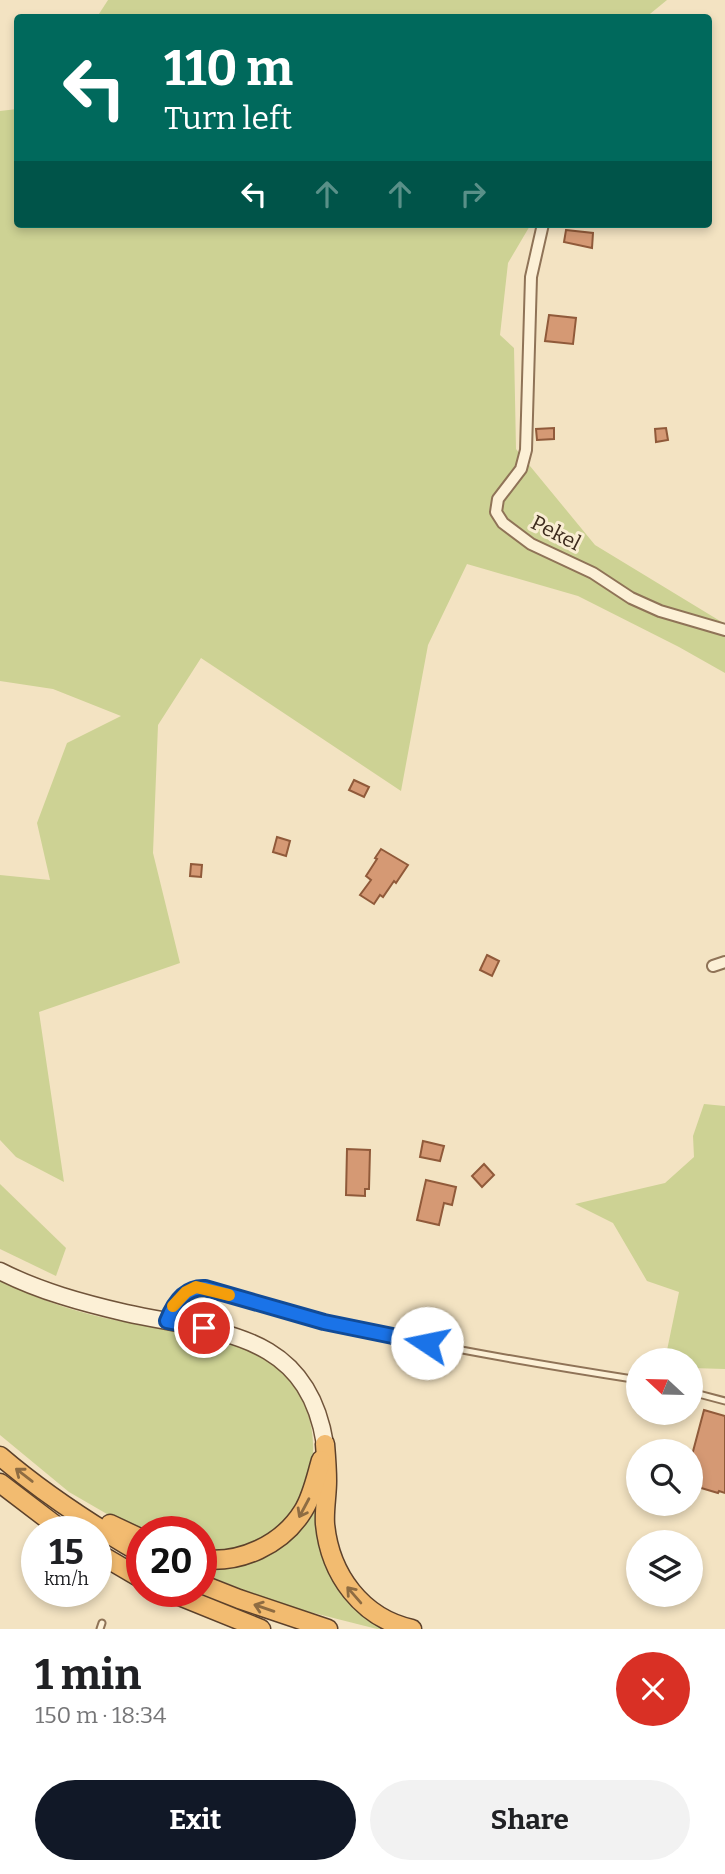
<!DOCTYPE html>
<meta charset="utf-8">
<style>
:root{--surface:#fff;--page:#f2f2f2;--text:#202124;--muted:#757577;--accent:#111827}
body{margin:0;font-family:Bitter,serif;background:var(--page);color:var(--text);height:100vh;display:flex;flex-direction:column;font-size:26px;white-space:nowrap}
*{box-sizing:border-box;margin:0}
p{font-size:23px;color:var(--muted)}
.icon{flex:none;width:38px;height:38px;fill:none;stroke:currentColor;stroke-width:2;stroke-linecap:round;stroke-linejoin:round}
.map{position:relative;height:1629px;overflow:hidden}
.side{display:flex;flex-direction:column;background:var(--surface);flex:1}
.side>*{flex:none}
.top-card{position:absolute;left:14px;top:14px;width:698px;height:214px;border-radius:7px;box-shadow:0 4px 10px #0003;background:#00695c;color:#fff;overflow:hidden}
.needle{width:46px;rotate:292deg}
.controls{position:absolute;left:626px;top:1348px;display:grid;gap:14px}
.controls a{display:grid;place-items:center;width:77px;height:77px;border-radius:50%;background:var(--surface);box-shadow:0 4px 10px #0003;font-size:35px}
.speed{position:absolute;left:21px;top:1516px;display:flex;gap:14px;font-size:35px;font-weight:700;text-align:center}
.speed>*{display:grid;place-content:center;width:91px;height:91px;border-radius:50%;background:var(--surface);box-shadow:0 4px 10px #0003;line-height:1}
.speed small{font-size:18px;font-weight:400}
.speed .limit{border:10px solid #d22;background:#fff;color:#111}
.pin{position:absolute;display:grid;place-items:center;width:60px;height:60px;color:#fff;margin:-30px;border:4px solid #fff;border-radius:50%;box-shadow:0 2px 7px #0007}
.me{position:absolute;width:77px;margin:-38px;rotate:281deg;stroke-linejoin:round;filter:drop-shadow(0 0 5px #0008)}
.turn{display:flex;align-items:center;gap:24px;height:147px;padding:0 35px;font-size:32px}
.turn .icon{width:91px;height:91px;stroke-width:2.5}
.turn b{display:block;font-size:49px;line-height:60px}
.lanes{display:flex;align-items:center;height:66px;padding:0 35px;background:#0003;justify-content:center;gap:35px;direction:ltr}
.lanes .off{opacity:.35}
.round{display:grid;place-items:center;flex:none;width:74px;height:74px;border-radius:37px;background:var(--page)}
.headline{display:flex;align-items:center;justify-content:space-between;height:119px;padding:0 35px}
h1{font-size:42px;font-weight:700;line-height:52px}
.cta{display:flex;gap:14px;margin-top:auto;padding:14px 35px}
.cta a{flex:1;height:80px;border-radius:42px;background:var(--accent);color:#fff;font-size:28px;font-weight:700;line-height:80px;text-align:center}
.cta a+a{background:var(--page);color:var(--text)}
.map>svg:first-child{display:block}
</style>
<div class="map">
<svg width="725" height="1629" viewBox="0 0 725 1629">
<rect width="100%" height="100%" fill="#f3e3c2"/>
<g fill="#cdd294">
<path d="M 108,0 L 667,0 L 645,18 L 97,17 Z"/>
<path d="M 17,109 L 18,224 L 531,224 L 508,263 L 500,335 L 514,348 L 516,449 L 595,545 L 725,624 L 725,673 L 679,647 L 578,596 L 467,564 L 428,645 L 401,791 L 201,658 L 158,725 L 153,853 L 180,963 L 39,1012 L 64,1182 L 16,1157 L 0,1140 L 0,875 L 50,880 L 37,823 L 67,743 L 121,716 L 53,689 L 0,681 L 0,111 Z"/>
<path d="M 704,1104 L 725,1106 L 725,1369 L 691,1368 L 691,1360 L 665,1360 L 679,1292 L 647,1281 L 613,1223 L 575,1204 L 665,1183 L 694,1157 L 693,1136 Z"/>
<path d="M 0,1184 L 66,1248 L 56,1276 L 0,1249 Z"/>
<path d="M 0,1281 C 34,1297 68,1310 105,1318 C 151,1328 225,1335 264,1359 C 341,1406 324,1524 238,1551 C 227,1555 213,1553 201,1554 L 201,1531 L 142,1531 L 126,1525 L 69,1492 L 0,1435 Z"/>
<path d="M 319,1487 L 322,1536 L 386,1627 L 385,1629 L 377,1629 L 282,1605 L 201,1573 L 201,1566 L 264,1556 Z"/>
</g>
<g fill="#d59974" stroke="#905a3a" stroke-width="2">
<path d="M 566,230 L 593,233 L 592,248 L 564,242 Z"/>
<path d="M 549,315 L 576,318 L 573,344 L 545,341 Z"/>
<path d="M 554,428 L 554,439 L 537,440 L 536,429 Z"/>
<path d="M 666,428 L 668,440 L 656,442 L 655,429 Z"/>
<path d="M 354,780 L 369,787 L 364,797 L 349,790 Z"/>
<path d="M 277,837 L 290,841 L 286,856 L 273,852 Z"/>
<path d="M 381,849 L 408,865 L 396,883 L 394,881 L 383,897 L 380,895 L 374,904 L 360,895 L 371,880 L 366,876 L 377,859 L 375,858 Z"/>
<path d="M 191,864 L 202,865 L 201,877 L 190,876 Z"/>
<path d="M 487,955 L 499,961 L 492,976 L 480,970 Z"/>
<path d="M 423,1141 L 444,1146 L 440,1161 L 420,1157 Z"/>
<path d="M 347,1149 L 370,1150 L 369,1189 L 365,1189 L 365,1196 L 346,1195 Z"/>
<path d="M 484,1164 L 494,1175 L 482,1187 L 472,1176 Z"/>
<path d="M 426,1180 L 456,1187 L 452,1205 L 444,1203 L 439,1225 L 417,1220 Z"/>
<path d="M 704,1410 L 725,1416 L 725,1493 L 719,1491 L 718,1493 L 691,1485 L 691,1459 Z"/>
</g>
<g fill="none" stroke-linecap="round" stroke-linejoin="round">
<defs>
<g id="service">
<path d="M 168,1319 C 174,1302 186,1287 205,1288 C 347,1332 492,1357 639,1380"/>
<path d="M 691,1392 L 725,1401"/>
<path d="M 100,1629 L 102,1623"/>
</g>
<g id="minor">
<path d="M 543,224 L 531,277 L 526,450 L 521,469 L 498,499 L 496,512 L 503,523 L 531,544 L 593,573 L 631,598 L 660,611 L 725,630"/>
<path d="M 713,966 L 725,962"/>
</g>
<path id="secondary" d="M 0,1271 C 39,1291 83,1303 126,1313 C 216,1333 307,1330 325,1444"/>
<g id="trunk">
<path d="M 325,1444 C 326,1456 327,1469 327,1481 C 327,1495 324,1511 325,1524 C 330,1575 362,1618 412,1629"/>
<path d="M 0,1456 C 43,1493 92,1525 142,1554"/>
<path d="M 0,1483 L 63,1531"/>
<path d="M 110,1524 L 142,1539"/>
<path d="M 96,1552 L 142,1579"/>
<path d="M 201,1559 C 240,1564 282,1545 303,1511 C 312,1497 316,1477 321,1460"/>
<path d="M 201,1584 L 239,1599 L 328,1629"/>
<path d="M 167,1591 L 261,1629"/>
</g>
</defs>
<use href="#service" stroke="#8f7357" stroke-width="9"/>
<use href="#minor" stroke="#8f7357" stroke-width="14"/>
<use href="#secondary" stroke="#70543a" stroke-width="19"/>
<use href="#trunk" stroke="#5c412b" stroke-width="21"/>
<use href="#service" stroke="#fcf0d6" stroke-width="5"/>
<use href="#minor" stroke="#fcf0d6" stroke-width="10"/>
<use href="#secondary" stroke="#fcf0d6" stroke-width="16"/>
<use href="#trunk" stroke="#f2bb70" stroke-width="18"/>
</g>
<defs><path id="oneway-shaft" d="M-6 0H5M1.5-3L5.5 0L1.5 3" fill="none" stroke-width="1.6" stroke-linecap="round" stroke-linejoin="round" transform="scale(1.75)"/></defs>
<g stroke="#8e6c42">
<use href="#oneway-shaft" transform="translate(24 1475) rotate(-142)"/>
<use href="#oneway-shaft" transform="translate(304 1508) rotate(118)"/>
<use href="#oneway-shaft" transform="translate(354 1595) rotate(-131)"/>
<use href="#oneway-shaft" transform="translate(264 1608) rotate(-161)"/>
</g>
<g fill="none" stroke-linecap="round" stroke-linejoin="round">
<defs>
<path id="route" d="M 204,1328 L 167,1321 C 174,1303 185,1287 205,1288 L 324,1322 L 427,1343"/>
</defs>
<use href="#route" stroke="#114b97" stroke-width="18"/>
<use href="#route" stroke="#1a73e8" stroke-width="12"/>
<path stroke="#f59e0b" stroke-width="12" d="M 173,1306 L 186,1292 L 196,1287 L 229,1295"/>
</g>
<g text-anchor="middle" dominant-baseline="central" stroke-width="6" stroke-linejoin="round" paint-order="stroke">
<g font-size="21" fill="#3d2b1d" stroke="#f9edd2">
<text transform="translate(556 533) rotate(27)">Pekel</text>
</g>
</g>
</svg>
<div class="controls">
<a><svg class="needle" viewBox="-14 -14 28 28"><path d="M0-13l5 13h-10z" fill="#e53935"/><path d="M0 13l5-13h-10z" fill="#757577"/></svg></a>
<a><svg class="icon" aria-label="search" viewBox="0 0 24 24"><circle cx="10" cy="10" r="6"/><path d="M15 15l6 6"/></svg></a>
<a><svg class="icon" aria-label="layers" viewBox="0 0 24 24"><path d="M12 4l9 5-9 5-9-5zM3 14l9 5 9-5"/></svg></a>
</div>
<div class="speed"><div>15<small>km/h</small></div><div class="limit">20</div></div>
<div class="pin" style="left:204px;top:1328px;background:#d93025"><svg class="icon" aria-label="arrive" viewBox="0 0 24 24"><path d="M6 21V4h12l-3 4 3 4H6"/></svg></div>
<svg class="me" style="left:427px;top:1343px" viewBox="-20 -20 40 40"><circle r="19" fill="#fff"/><path d="M0-13L10 11 0 6-10 11z" fill="#1a73e8"/></svg>
<div class="top-card">
<div class="turn"><svg class="icon" aria-label="left" viewBox="0 0 24 24"><path d="M17 20v-9H6M10 6l-5 5 5 5"/></svg><div><b>110 m</b>Turn left</div></div>
<div class="lanes"><svg class="icon" aria-label="left" viewBox="0 0 24 24"><path d="M17 20v-9H6M10 6l-5 5 5 5"/></svg><svg class="icon off" aria-label="ahead" viewBox="0 0 24 24"><path d="M12 20V5M6 11l6-6 6 6"/></svg><svg class="icon off" aria-label="ahead" viewBox="0 0 24 24"><path d="M12 20V5M6 11l6-6 6 6"/></svg><svg class="icon off" aria-label="right" viewBox="0 0 24 24"><path d="M7 20v-9h11M14 6l5 5-5 5"/></svg></div>
</div>
</div>
<section class="side">
<div class="headline"><div><h1>1 min</h1><p>150 m · 18:34</p></div><a class="round" style="background:#d93025;color:#fff"><svg class="icon" aria-label="close" viewBox="0 0 24 24"><path d="M6 6l12 12M18 6L6 18"/></svg></a></div>
<div class="cta"><a>Exit</a><a>Share</a></div>
</section>
